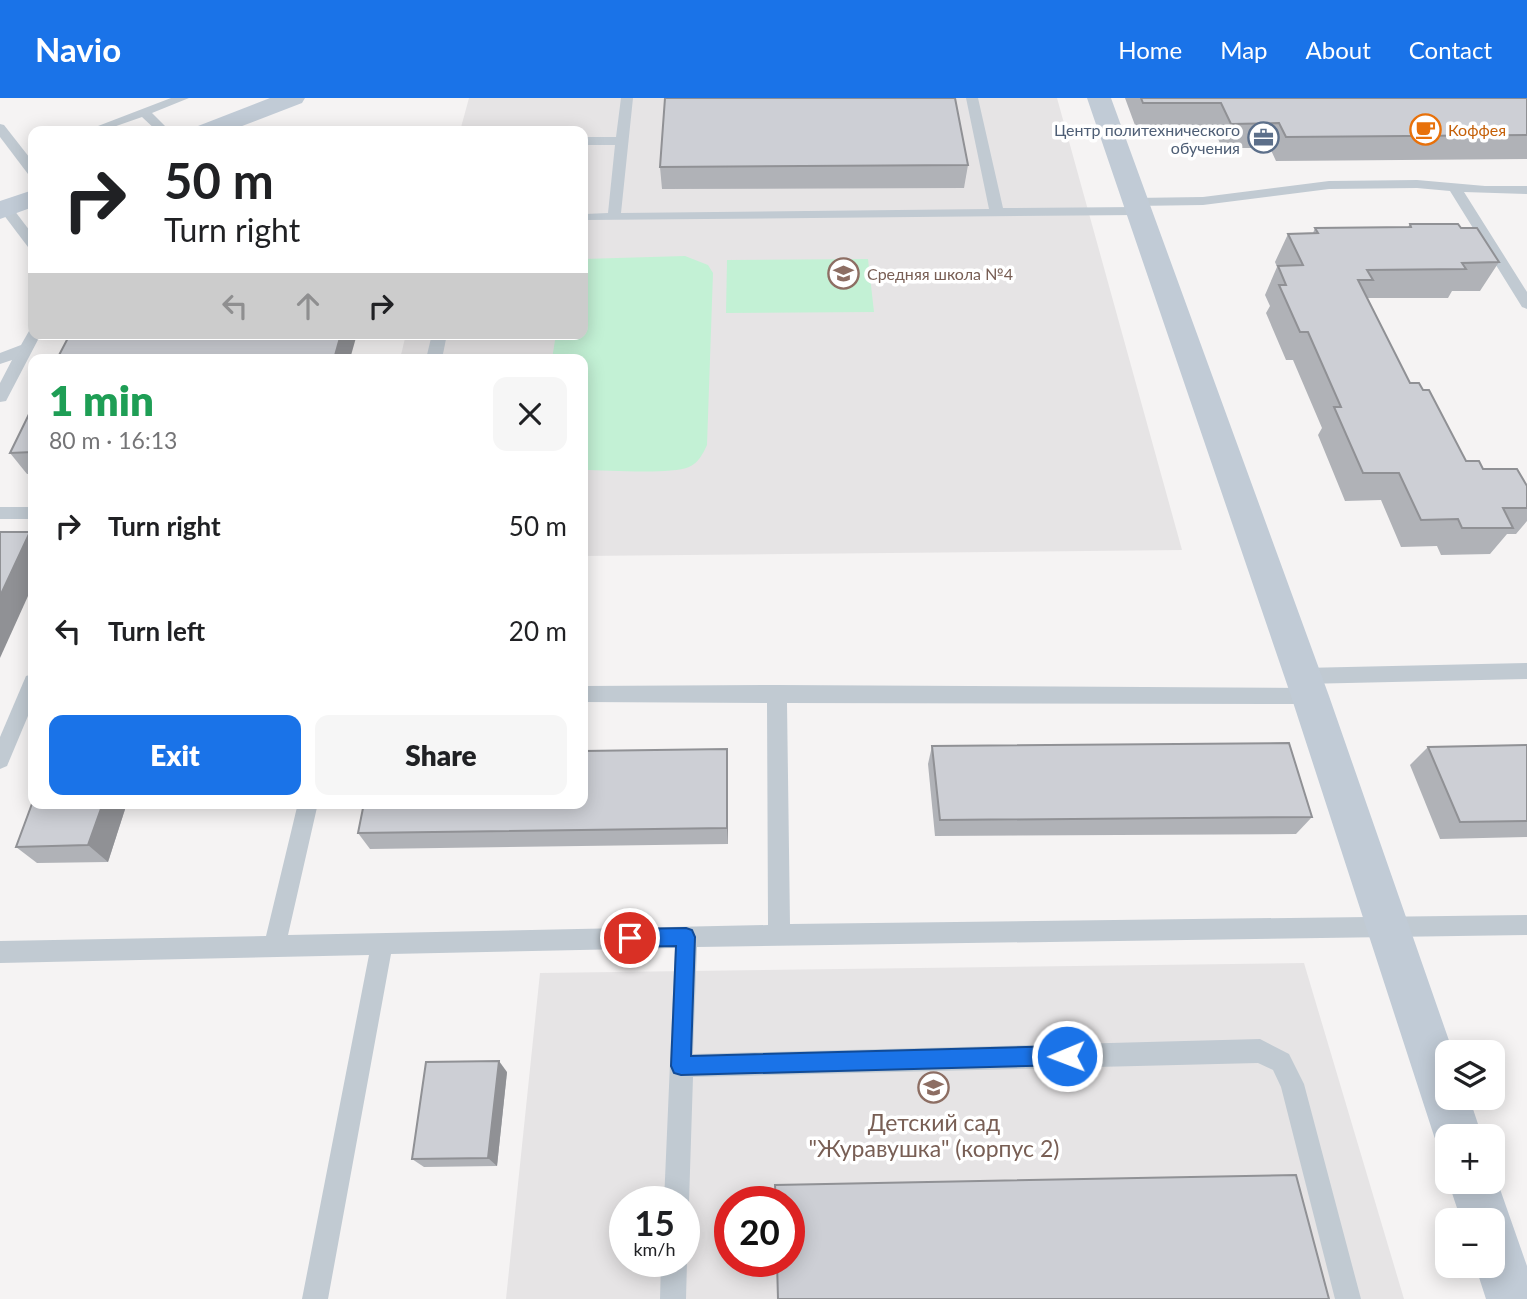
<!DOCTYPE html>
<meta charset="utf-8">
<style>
:root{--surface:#fff;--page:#f6f6f6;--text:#202124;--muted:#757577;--accent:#1a73e8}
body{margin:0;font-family:Lato,sans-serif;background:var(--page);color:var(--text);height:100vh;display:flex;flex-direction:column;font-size:26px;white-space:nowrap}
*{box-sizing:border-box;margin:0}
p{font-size:23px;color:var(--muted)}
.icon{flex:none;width:38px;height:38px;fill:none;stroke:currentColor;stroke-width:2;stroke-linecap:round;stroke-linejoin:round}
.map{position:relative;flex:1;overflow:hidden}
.drawer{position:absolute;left:28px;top:256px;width:560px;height:455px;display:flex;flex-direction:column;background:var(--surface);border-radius:14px;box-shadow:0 4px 18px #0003}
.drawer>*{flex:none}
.banner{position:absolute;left:28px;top:28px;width:560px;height:214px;border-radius:14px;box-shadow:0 4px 18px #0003;background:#fff;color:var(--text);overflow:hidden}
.fabs{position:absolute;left:1435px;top:942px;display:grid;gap:14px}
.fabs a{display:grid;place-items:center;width:70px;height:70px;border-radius:14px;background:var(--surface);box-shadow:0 4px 18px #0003;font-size:35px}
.speed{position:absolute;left:609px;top:1088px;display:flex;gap:14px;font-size:35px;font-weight:700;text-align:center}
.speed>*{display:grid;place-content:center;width:91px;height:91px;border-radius:50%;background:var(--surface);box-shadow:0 4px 18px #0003;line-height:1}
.speed small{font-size:18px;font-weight:400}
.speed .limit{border:10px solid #d22;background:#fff;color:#111}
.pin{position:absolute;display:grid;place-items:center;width:60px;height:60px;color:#fff;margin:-30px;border:4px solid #fff;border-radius:50%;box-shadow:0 2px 7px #0007}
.me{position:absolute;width:77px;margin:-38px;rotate:269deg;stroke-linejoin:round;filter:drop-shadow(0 0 5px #0008)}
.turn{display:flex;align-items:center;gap:24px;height:147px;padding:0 21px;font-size:32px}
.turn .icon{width:91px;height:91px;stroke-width:2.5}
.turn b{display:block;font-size:49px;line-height:60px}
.lanes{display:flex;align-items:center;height:66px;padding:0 21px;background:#0003;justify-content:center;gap:35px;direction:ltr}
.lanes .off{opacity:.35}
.round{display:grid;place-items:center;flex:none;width:74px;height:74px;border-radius:14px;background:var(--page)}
.overview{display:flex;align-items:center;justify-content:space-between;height:119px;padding:0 21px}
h1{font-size:42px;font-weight:800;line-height:52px;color:#1e9e55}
.primary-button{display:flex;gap:14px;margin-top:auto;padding:14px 21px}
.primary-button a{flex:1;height:80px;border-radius:14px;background:var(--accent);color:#fff;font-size:28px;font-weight:800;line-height:80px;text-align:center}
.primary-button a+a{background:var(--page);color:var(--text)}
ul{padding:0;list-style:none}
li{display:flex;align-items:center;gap:21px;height:105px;padding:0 21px}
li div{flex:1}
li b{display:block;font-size:26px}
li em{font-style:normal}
header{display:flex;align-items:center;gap:42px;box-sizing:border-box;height:98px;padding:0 35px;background:var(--accent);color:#fff}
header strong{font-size:33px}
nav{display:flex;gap:38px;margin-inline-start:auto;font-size:24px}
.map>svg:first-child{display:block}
</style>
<header>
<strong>Navio</strong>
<nav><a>Home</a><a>Map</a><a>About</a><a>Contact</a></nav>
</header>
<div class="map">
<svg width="1527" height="1201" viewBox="0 0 1527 1201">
<rect width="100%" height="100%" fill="#f5f3f3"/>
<g fill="#e6e4e5" fill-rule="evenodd">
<path d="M 469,0 L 1057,0 L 1182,452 L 583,458 L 583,261 L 400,261 L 406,236 L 583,236 L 583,33 L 460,33 Z"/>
<path d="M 1304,865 L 1404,1201 L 506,1201 L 540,875 ZM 625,1104 L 684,1104 L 684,1164 L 625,1164 ZM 730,1104 L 789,1104 L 789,1164 L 730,1164 Z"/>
</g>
<g fill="#c3f1d5">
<path d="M 685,158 L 708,167 L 713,175 L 707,347 C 703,356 698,365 689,369 C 670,377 607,372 583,372 L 583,261 L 552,261 L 556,236 L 583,236 L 583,161 Z"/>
<path d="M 868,161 L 874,214 L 726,215 L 727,162 Z"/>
</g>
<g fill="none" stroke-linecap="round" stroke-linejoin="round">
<g fill="#c1cad2" fill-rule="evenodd">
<path d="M 171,0 L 189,0 L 152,15 L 170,33 L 157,33 L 142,19 L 102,33 L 85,33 Z"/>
<path d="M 621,0 L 633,0 L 621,115 L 989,111 L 966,0 L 978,0 L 1003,110 L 1137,109 L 1144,113 L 1137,117 L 585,122 L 585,116 L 608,115 L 615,47 L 583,47 L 583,39 L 616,39 Z"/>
<path d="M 0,26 L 4,27 L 33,64 L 33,77 L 28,76 L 0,39 Z"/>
<path d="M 1417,82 L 1485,88 L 1527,88 L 1527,96 L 1464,94 L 1527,194 L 1527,211 L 1522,209 L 1450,93 L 1417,90 L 1329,91 L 1203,107 L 1134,108 L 1127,104 L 1134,100 L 1203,99 L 1329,83 Z"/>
<path d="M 6,107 L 11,108 L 33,137 L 33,150 L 28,149 L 0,112 L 1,108 Z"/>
<path d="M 33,231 L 33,236 L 41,236 L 6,303 L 0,304 L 0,285 L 12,262 L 0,266 L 0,255 L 21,247 L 29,233 Z"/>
<path d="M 432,236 L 447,236 L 442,261 L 426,261 Z"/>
<rect x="0" y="409" width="33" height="12"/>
<path d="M 1527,565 L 1527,581 L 1303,586 L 1296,584 L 1294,578 L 1296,572 L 1303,570 Z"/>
<path d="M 33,576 L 33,606 L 7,668 L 0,671 L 0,639 L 26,578 Z"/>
<path d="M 777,587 L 1310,590 L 1317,592 L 1320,598 L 1317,604 L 1310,606 L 787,605 L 790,826 L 1527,817 L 1527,837 L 697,849 L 693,956 L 1260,941 L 1289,956 L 1304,986 L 1361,1201 L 1335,1201 L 1281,989 L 1273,972 L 1258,965 L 693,979 L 689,1104 L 684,1113 L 684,1104 L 664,1104 L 675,850 L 391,856 L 328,1201 L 302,1201 L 369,857 L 0,865 L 0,843 L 266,838 L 298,705 L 318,705 L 288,837 L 768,827 L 767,605 L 583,604 L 583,588 Z"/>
<path d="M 684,1158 L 687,1164 L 686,1201 L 660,1201 L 661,1164 L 684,1164 Z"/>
</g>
<g fill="#c1cbd6" fill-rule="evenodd">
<path d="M 270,0 L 305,0 L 302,5 L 229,33 L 194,33 L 198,28 Z"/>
<path d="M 1087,0 L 1111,0 L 1329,598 L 1453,954 L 1447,954 L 1447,999 L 1469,999 L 1482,1038 L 1447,1038 L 1447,1058 L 1441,1055 L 1434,1038 L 1291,598 Z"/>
<path d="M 33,92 L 33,109 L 0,121 L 0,103 Z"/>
<path d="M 1493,1071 L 1527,1168 L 1527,1201 L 1486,1201 L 1475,1167 L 1493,1167 L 1493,1122 L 1461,1122 L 1448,1083 L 1493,1083 Z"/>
</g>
</g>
<g fill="#b0b2b7">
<path d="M 1125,0 L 1527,0 L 1527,61 L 1276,63 L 1270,50 L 1222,50 L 1213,29 L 1136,30 Z"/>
<path d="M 968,67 L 964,90 L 662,91 L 660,69 Z"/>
<path d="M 1410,126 L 1461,130 L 1499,164 L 1480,193 L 1452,193 L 1448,200 L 1367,200 L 1410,285 L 1423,292 L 1466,363 L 1527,388 L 1527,423 L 1516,436 L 1507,436 L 1490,456 L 1441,457 L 1437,448 L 1401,449 L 1381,402 L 1345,403 L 1318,337 L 1322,330 L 1293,262 L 1286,262 L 1266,215 L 1270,208 L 1265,197 L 1277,169 L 1275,164 L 1288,136 L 1313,135 L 1315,130 L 1408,129 Z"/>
<path d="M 33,354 L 33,376 L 27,376 L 10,355 Z"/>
<path d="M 1527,647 L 1527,739 L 1440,741 L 1410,667 L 1428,649 Z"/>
<path d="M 932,648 L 1312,719 L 1296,736 L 935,738 L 928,666 Z"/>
<path d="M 728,669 L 728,746 L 370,751 L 358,735 Z"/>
<path d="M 127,705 L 108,764 L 37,765 L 16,749 Z"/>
<path d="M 507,974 L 497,1068 L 424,1069 L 412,1061 Z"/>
</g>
<g fill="#909195">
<path d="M 341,236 L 357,236 L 350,261 L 334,261 Z"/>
<path d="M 30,434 L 33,438 L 33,487 L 0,560 L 0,498 Z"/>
<path d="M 727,651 L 728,669 L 728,746 L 727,730 Z"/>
<path d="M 103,705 L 127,705 L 108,764 L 88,747 Z"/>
<path d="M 499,963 L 507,974 L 497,1068 L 488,1060 Z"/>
</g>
<g fill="#cdcfd5" stroke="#909195" stroke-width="2">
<path d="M 665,0 L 955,0 L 968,67 L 660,69 Z"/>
<path d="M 1141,0 L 1527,0 L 1527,37 L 1286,39 L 1279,25 L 1231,26 L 1221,5 L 1143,5 Z"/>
<path d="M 1410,126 L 1458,126 L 1461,130 L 1477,130 L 1499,164 L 1462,165 L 1466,171 L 1367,172 L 1373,182 L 1358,182 L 1410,285 L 1419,285 L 1423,292 L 1429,292 L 1466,363 L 1479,363 L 1483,371 L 1517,371 L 1527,388 L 1527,410 L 1503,410 L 1513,430 L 1462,430 L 1458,421 L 1421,422 L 1399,375 L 1363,375 L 1334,309 L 1341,309 L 1308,234 L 1300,234 L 1279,187 L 1286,187 L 1278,168 L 1303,167 L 1288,136 L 1318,135 L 1315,130 L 1411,129 Z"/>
<path d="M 65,236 L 341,236 L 334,261 L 57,261 L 69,238 L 64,238 Z"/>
<path d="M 33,308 L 33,354 L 10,355 Z"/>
<path d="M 0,434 L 30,434 L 0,498 Z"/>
<path d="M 1289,645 L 1312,719 L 940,722 L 932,648 Z"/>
<path d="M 1527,647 L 1527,723 L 1460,724 L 1428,649 Z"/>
<path d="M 727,651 L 727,730 L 358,735 L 364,705 L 583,705 L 583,653 Z"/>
<path d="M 33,703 L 33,705 L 103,705 L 88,747 L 16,749 Z"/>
<path d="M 499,963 L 488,1060 L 412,1061 L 426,964 Z"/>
<path d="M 1296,1077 L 1329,1201 L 778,1201 L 777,1164 L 789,1164 L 789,1104 L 776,1104 L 775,1087 Z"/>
</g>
<path fill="#1a73e8" stroke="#114b97" stroke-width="2" d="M 686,830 L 692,832 L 695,839 L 691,958 L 1067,948 L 1074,951 L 1077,958 L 1074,964 L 1067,967 L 681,977 L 674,975 L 671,968 L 676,848 L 630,849 L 624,846 L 621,840 L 624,834 L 630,831 Z"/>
<defs>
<symbol id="cafe-ring" viewBox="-11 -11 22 22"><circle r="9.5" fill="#fff" stroke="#e8710a" stroke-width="1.5"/><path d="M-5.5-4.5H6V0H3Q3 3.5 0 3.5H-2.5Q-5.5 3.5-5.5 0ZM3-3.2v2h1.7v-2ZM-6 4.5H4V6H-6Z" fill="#e8710a"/></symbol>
<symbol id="office-ring" viewBox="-11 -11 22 22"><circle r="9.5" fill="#fff" stroke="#5c6f8a" stroke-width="1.5"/><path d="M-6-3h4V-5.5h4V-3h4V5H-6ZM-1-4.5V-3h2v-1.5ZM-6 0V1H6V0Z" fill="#5c6f8a"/></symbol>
<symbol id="school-ring" viewBox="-11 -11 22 22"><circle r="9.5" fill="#fff" stroke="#8d6e63" stroke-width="1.5"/><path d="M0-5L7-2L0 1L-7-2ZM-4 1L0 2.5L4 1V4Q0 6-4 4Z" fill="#8d6e63"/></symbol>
</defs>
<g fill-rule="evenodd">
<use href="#cafe-ring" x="1408" y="14" width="35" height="35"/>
<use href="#office-ring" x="1246" y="22" width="35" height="35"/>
<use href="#school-ring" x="826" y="158" width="35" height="35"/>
<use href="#school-ring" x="916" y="972" width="35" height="35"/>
</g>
<g text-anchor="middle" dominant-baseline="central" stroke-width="7" stroke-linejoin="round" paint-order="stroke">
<g font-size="16" fill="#4e5e75" stroke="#fff" text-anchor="end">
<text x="1240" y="31">Центр политехнического<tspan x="1240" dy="18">обучения</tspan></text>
</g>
<g font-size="16" fill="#c56008" stroke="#fff" text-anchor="start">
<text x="1448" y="31">Коффея</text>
</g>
<g font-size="16" fill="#785e54" stroke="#fff" text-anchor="start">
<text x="867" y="175">Средняя школа №4</text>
</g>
<g font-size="23" fill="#785e54" stroke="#fff">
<text x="934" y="1024">Детский сад<tspan x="934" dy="26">"Журавушка" (корпус 2)</tspan></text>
</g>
</g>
</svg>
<div class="fabs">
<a><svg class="icon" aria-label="layers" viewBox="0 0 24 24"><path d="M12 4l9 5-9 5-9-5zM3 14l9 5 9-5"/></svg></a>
<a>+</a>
<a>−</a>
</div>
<div class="speed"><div>15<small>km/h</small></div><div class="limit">20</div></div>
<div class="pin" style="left:630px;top:840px;background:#d93025"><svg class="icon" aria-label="arrive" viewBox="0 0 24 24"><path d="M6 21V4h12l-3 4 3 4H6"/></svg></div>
<svg class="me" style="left:1067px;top:958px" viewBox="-20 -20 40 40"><circle r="17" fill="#1a73e8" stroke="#fff" stroke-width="3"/><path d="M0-11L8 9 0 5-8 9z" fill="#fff"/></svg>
<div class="banner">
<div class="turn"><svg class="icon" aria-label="right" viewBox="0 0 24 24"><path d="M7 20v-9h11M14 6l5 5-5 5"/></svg><div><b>50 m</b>Turn right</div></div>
<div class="lanes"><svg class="icon off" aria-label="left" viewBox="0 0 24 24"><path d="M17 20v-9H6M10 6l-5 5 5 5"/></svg><svg class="icon off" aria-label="ahead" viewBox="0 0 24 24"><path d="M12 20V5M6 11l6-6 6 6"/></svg><svg class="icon" aria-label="right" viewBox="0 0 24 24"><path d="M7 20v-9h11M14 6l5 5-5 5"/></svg></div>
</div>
<section class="drawer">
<div class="overview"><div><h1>1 min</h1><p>80 m · 16:13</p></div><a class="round"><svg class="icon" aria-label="close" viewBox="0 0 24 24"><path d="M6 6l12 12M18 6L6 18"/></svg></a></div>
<ul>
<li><svg class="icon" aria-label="right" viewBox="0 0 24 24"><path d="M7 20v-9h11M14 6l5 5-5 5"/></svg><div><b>Turn right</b></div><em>50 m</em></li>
<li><svg class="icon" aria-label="left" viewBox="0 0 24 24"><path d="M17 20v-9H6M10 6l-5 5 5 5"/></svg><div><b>Turn left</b></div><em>20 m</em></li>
</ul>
<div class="primary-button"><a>Exit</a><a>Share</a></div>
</section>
</div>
